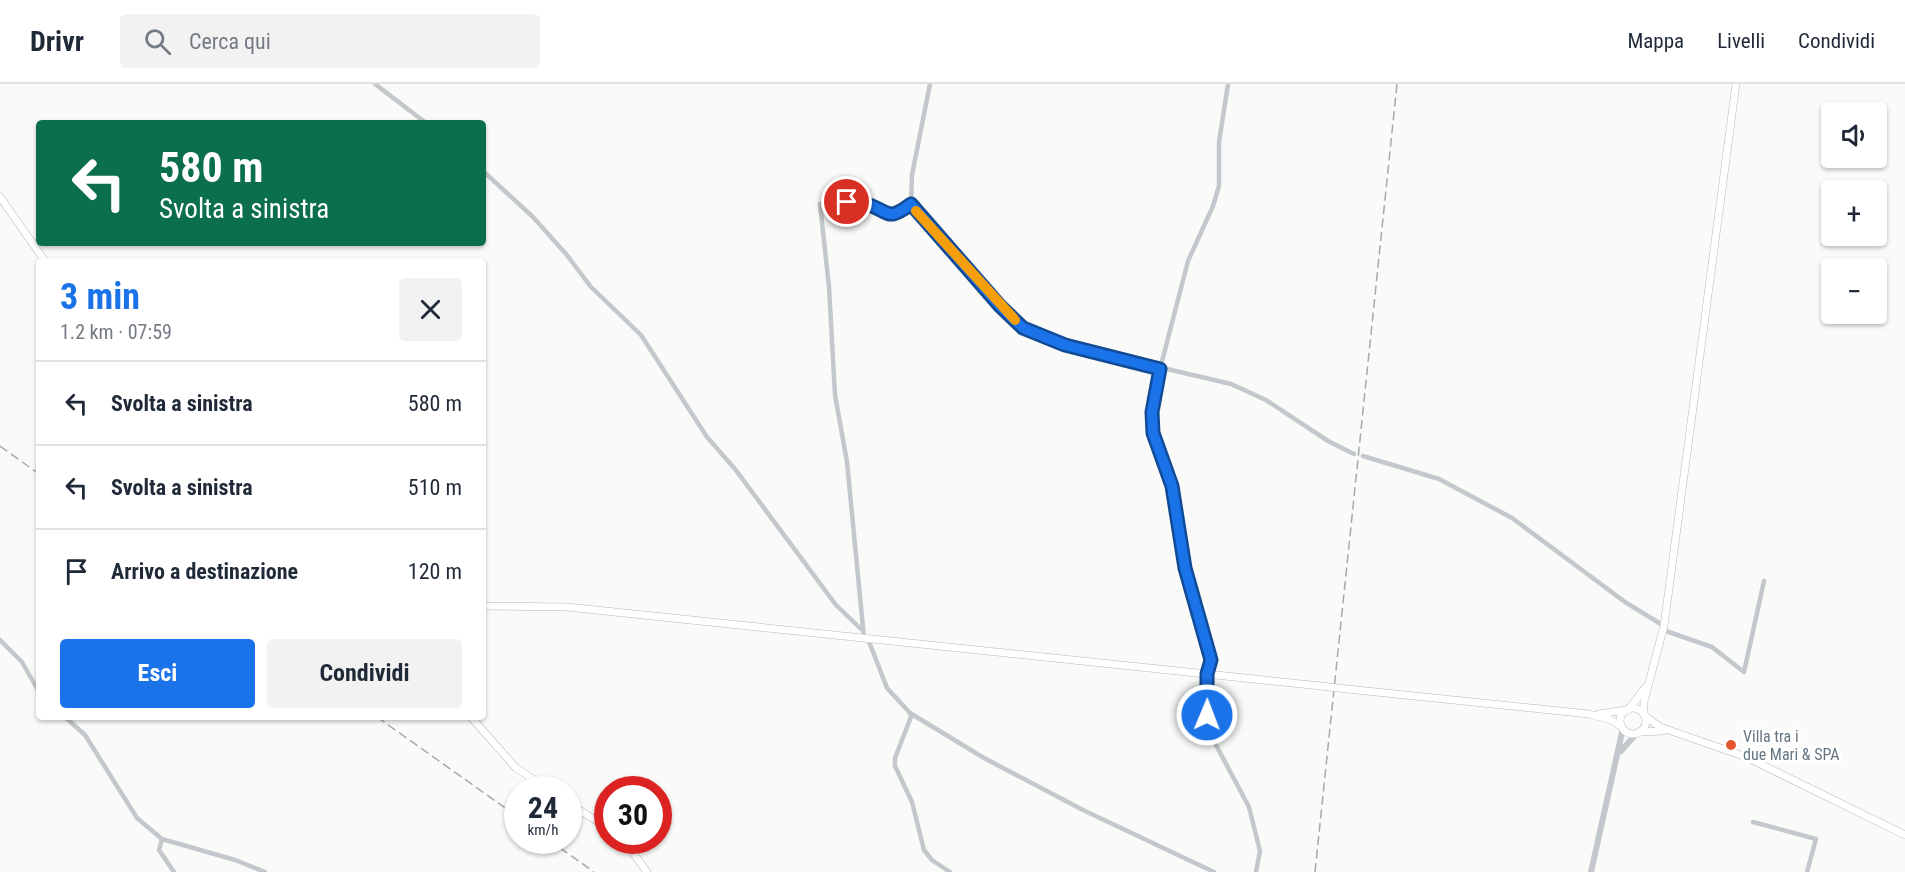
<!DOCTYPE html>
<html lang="it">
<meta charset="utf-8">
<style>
:root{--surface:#fff;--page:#f2f2f3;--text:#1f2937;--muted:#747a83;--line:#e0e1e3;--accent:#1a73e8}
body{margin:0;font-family:"Roboto Condensed",sans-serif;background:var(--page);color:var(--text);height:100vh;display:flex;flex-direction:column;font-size:22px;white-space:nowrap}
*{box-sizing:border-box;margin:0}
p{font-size:20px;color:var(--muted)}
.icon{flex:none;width:33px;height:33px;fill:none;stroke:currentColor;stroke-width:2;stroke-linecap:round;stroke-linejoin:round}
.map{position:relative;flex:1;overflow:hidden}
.panel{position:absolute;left:36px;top:174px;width:450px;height:462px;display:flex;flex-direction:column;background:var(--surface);border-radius:6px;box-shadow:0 2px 4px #0004}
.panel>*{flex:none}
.hud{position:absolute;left:36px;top:36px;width:450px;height:126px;border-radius:6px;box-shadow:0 2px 4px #0004;background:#0b6e4f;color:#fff;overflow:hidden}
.buttons{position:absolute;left:1821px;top:18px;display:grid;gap:12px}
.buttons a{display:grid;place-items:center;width:66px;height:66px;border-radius:6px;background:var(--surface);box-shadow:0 2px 4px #0004;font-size:30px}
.speed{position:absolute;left:504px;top:692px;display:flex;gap:12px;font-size:30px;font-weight:700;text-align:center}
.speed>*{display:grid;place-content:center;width:78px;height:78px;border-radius:50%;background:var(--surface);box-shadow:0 2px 4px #0004;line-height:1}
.speed small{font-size:15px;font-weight:400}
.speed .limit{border:9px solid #d22;background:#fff;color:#111}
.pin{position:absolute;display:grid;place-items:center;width:51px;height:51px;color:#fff;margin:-26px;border:3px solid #fff;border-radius:50%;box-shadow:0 2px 6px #0007}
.me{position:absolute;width:66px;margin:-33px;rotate:1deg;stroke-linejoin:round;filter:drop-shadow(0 0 4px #0008)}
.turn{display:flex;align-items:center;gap:21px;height:126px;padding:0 24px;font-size:27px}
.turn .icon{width:78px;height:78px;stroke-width:2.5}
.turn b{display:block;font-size:42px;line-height:51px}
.round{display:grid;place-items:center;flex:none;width:63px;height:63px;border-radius:6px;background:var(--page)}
.overview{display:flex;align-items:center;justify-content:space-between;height:102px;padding:0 24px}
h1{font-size:36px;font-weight:700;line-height:45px;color:var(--accent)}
.action{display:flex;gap:12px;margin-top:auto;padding:12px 24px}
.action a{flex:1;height:69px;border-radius:6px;background:var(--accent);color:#fff;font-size:24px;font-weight:700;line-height:69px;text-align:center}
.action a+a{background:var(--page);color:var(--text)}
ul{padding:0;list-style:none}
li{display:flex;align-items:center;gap:18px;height:84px;padding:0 24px;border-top:2px solid var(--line)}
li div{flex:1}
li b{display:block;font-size:22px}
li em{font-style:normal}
header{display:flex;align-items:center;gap:36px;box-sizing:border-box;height:84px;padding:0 30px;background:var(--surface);border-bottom:2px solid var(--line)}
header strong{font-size:28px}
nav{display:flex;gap:33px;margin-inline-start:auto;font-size:21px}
.search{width:420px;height:54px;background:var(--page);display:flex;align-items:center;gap:15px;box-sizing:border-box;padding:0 21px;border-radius:6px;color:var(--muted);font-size:22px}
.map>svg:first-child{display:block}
</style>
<header>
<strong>Drivr</strong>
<div class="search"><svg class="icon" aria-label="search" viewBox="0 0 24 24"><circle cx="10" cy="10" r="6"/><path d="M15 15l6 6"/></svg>Cerca qui</div>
<nav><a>Mappa</a><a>Livelli</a><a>Condividi</a></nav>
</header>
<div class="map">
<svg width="1905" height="788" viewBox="0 0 1905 788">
<rect width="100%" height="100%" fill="#fafaf8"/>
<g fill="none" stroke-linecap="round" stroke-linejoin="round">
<defs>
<g id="secondary">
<path d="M 0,113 L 45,177"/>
<path d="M 483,522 L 567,523 L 1321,602"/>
<path d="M 1347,605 L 1589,630 L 1611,636 L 1622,643"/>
<circle cx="1633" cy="637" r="13"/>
<path d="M 1628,626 L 1645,604"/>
<path d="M 1599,630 L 1626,626"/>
<path d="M 1644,631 L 1644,617 L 1664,542 L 1736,0"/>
<path d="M 1645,632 L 1660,643 L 1746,673 L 1905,751"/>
<path d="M 471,633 L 516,684 L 548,705"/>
<path d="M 1639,648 L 1663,647"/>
<path d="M 568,719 L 608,744"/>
<path d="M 624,756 L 647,788"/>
</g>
</defs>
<use href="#secondary" stroke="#b3babf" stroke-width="8"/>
<g stroke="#c3c8cc" stroke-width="4.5">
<path d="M 375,0 L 426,39"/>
<path d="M 930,0 L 912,91 L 911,120 L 1000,222 L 1023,244 L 1065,261 L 1231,300 L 1266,316 L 1328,357 L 1354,370"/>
<path d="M 1228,0 L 1219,58 L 1219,102 L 1213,122 L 1188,177 L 1160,285 L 1152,328 L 1153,349 L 1172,402 L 1185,484 L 1211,576 L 1207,590 L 1208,646 L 1249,723 L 1260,767 L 1256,788"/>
<path d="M 483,87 L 533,133 L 566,170 L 591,203 L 641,251 L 707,353 L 735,385 L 836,521 L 861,545"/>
<path d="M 1363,372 L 1439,395 L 1512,434 L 1625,518 L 1664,542"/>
<path d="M 1663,546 L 1712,563 L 1744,588 L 1764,497"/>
<path d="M 864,554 L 847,378 L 835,311 L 829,203 L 820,120 C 831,115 856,116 868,121 C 890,129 889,137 911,120"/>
<path d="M 868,555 L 887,604 L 910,629 L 911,633 L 895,674 L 895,682 L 912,718 L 924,766 L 932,776 L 950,788"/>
<path d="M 0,556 L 22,578 L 39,608"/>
<path d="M 910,629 L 984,674 L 1083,726 L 1214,788"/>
<path d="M 65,633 L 85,651 L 137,734 L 162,755 L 235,776 L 265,788"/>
<path d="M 1753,738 L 1816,755 L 1807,788"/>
<path d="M 162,755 L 159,766 L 174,788"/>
</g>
<g stroke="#c3c8cc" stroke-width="6">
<path d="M 1621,667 L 1637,649"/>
<path d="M 1591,788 L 1623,644"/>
</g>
<use href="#secondary" stroke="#fff" stroke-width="7"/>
<g stroke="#a2aab0" stroke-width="1.5" stroke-dasharray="9 4.5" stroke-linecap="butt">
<path d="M 0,362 L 39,390"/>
<path d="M 377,633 L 518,733"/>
<path d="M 549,756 L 594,788"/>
<path d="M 1315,788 L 1397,0"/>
</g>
<defs>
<path id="secondary-bridge" d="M 1321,602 L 1347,605"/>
</defs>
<use href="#secondary-bridge" stroke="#b3babf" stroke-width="8" stroke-linecap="butt"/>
<use href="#secondary-bridge" stroke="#fff" stroke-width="7"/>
</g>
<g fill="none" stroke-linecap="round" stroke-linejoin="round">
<defs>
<path id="route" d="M 847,118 C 853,119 861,119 867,120 C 890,128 887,138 911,120 L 1000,222 L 1023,244 L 1065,261 L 1160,285 L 1152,328 L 1153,349 L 1172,402 L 1185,484 L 1211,576 L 1207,590 L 1207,631"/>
</defs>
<use href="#route" stroke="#114b97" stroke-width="15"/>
<use href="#route" stroke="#1a73e8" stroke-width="10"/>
<path stroke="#f59e0b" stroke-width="10" d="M 916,127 L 1015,236"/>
</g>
<circle fill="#e4572e" stroke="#fff" stroke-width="2" cx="1731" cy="661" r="6"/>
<g text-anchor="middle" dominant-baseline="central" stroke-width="6" stroke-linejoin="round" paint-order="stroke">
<g font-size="16" fill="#657683" stroke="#fff" text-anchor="start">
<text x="1743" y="652">Villa tra i<tspan x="1743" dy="18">due Mari &amp; SPA</tspan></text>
</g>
</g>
</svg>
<div class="buttons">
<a><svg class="icon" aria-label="sound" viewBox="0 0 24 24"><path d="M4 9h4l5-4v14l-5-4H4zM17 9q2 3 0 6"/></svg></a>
<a>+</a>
<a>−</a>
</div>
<div class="speed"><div>24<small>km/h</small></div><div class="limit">30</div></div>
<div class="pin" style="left:847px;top:118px;background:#d93025"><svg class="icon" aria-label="arrive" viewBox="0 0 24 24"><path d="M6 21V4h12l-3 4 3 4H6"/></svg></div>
<svg class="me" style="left:1207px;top:631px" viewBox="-20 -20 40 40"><circle r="17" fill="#1a73e8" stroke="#fff" stroke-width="3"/><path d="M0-11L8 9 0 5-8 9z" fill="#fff"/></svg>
<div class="hud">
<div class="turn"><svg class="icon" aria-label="left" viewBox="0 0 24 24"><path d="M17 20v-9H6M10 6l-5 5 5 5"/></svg><div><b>580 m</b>Svolta a sinistra</div></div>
</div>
<section class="panel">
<div class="overview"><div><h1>3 min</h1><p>1.2 km · 07:59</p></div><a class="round"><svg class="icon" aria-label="close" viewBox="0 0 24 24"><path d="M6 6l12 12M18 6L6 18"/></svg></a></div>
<ul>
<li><svg class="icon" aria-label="left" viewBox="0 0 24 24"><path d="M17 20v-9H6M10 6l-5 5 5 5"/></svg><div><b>Svolta a sinistra</b></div><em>580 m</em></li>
<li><svg class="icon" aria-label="left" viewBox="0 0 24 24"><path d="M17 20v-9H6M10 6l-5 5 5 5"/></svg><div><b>Svolta a sinistra</b></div><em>510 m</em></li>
<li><svg class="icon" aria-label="arrive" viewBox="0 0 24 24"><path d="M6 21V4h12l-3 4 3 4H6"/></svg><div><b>Arrivo a destinazione</b></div><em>120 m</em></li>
</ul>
<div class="action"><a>Esci</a><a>Condividi</a></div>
</section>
</div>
